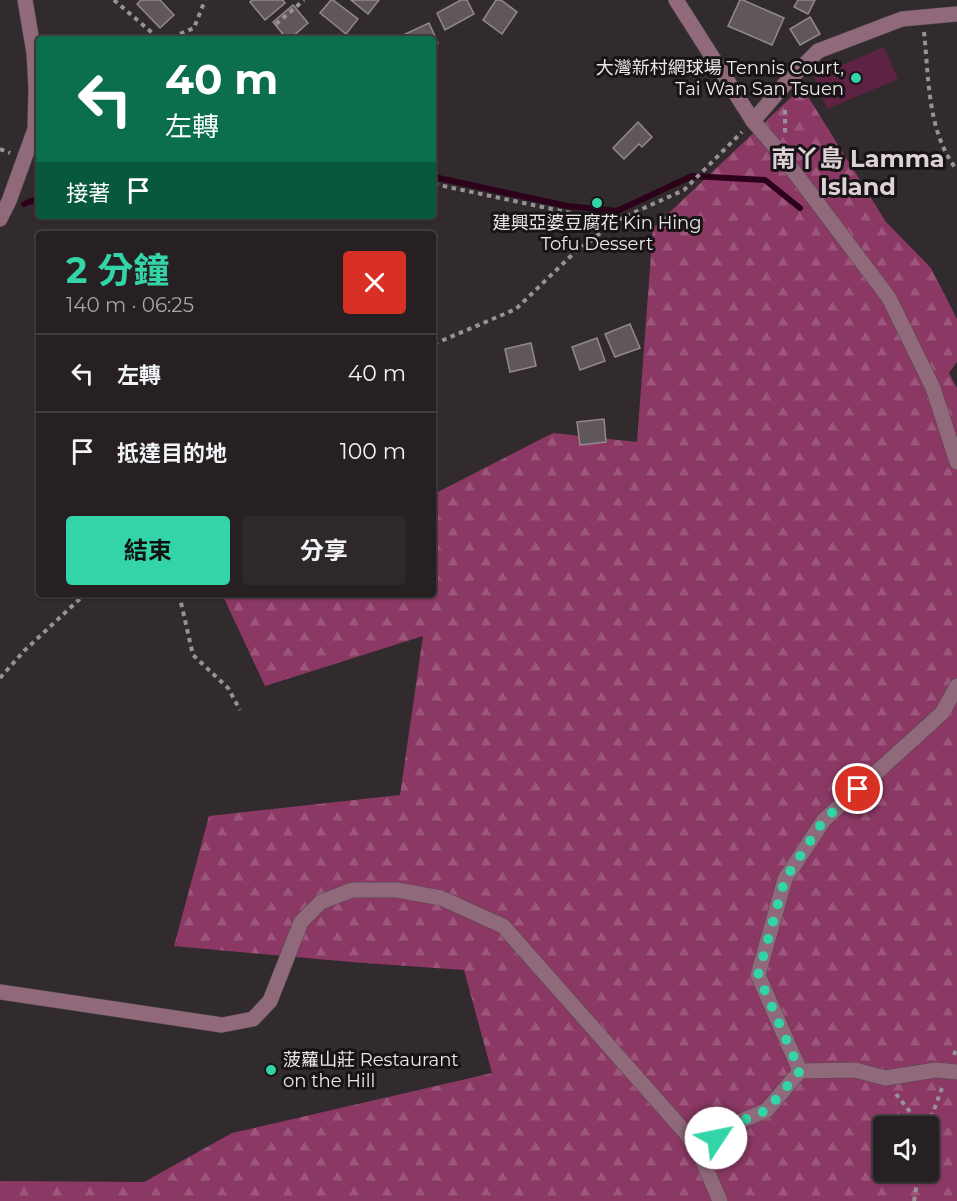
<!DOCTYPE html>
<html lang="zh-TW">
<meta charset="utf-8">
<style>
:root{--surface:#262022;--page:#2e282a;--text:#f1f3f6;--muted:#a4a3a5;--line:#423e40;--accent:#33d4a8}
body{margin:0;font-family:Montserrat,"Noto Sans TC",sans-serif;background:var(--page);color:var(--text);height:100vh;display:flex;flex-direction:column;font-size:22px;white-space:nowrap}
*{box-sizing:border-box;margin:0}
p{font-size:20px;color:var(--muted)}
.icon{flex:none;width:33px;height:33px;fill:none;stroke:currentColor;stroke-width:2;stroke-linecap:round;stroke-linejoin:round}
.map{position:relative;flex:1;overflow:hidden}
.side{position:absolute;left:36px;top:231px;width:400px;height:366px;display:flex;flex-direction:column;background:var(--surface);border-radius:6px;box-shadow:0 2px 4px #0004,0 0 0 2px var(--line)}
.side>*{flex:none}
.top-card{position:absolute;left:36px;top:36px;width:400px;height:183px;border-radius:6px;box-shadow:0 2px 4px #0004,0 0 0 2px var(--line);background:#0b6e4f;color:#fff;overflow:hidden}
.tools{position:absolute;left:873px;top:1116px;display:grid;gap:12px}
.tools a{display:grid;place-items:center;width:66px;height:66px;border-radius:6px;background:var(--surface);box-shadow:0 2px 4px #0004,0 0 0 2px var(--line);font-size:30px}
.pin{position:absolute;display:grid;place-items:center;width:51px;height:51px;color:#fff;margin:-26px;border:3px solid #fff;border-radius:50%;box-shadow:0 2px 6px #0007}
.me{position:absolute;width:66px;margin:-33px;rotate:56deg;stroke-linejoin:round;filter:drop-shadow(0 0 4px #0008)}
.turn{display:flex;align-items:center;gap:21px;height:126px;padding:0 30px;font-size:27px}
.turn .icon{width:78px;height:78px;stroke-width:2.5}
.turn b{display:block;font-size:42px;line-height:51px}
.then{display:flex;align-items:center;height:57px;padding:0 30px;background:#0003;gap:12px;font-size:22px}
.round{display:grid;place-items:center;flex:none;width:63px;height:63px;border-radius:6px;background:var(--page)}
.headline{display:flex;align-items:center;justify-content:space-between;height:102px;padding:0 30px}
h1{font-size:36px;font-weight:700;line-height:45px;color:var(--accent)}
.primary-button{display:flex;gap:12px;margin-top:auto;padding:12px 30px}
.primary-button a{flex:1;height:69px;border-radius:6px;background:var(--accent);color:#111;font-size:24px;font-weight:700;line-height:69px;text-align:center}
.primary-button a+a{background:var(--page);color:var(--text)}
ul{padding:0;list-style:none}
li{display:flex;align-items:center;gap:18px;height:78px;padding:0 30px;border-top:2px solid var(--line)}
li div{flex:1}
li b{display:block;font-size:22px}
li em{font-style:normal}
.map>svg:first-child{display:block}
</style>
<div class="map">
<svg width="957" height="1201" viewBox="0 0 957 1201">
<defs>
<pattern id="forest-firs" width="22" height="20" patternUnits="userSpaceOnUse" patternTransform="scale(1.5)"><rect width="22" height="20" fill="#8b3865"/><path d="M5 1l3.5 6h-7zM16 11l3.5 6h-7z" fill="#9c557b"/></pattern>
</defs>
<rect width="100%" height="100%" fill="#322b2e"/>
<path fill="#5e2343" d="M 884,47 L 898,79 L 827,109 L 814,77 Z"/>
<path fill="url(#forest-firs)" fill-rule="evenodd" d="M 802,87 L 886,222 L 931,268 L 957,319 L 957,362 L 949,373 L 957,388 L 957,1201 L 0,1201 L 0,1181 L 144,1182 L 232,1133 L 492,1073 L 464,970 L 351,962 L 174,946 L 209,816 L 400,795 L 423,636 L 265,686 L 222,594 L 434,594 L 434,494 L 553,433 L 637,442 L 653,228 ZM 884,1126 L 928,1126 L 928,1172 L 884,1172 Z"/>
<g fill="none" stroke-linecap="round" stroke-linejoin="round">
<g stroke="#2b021a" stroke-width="6">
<path d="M 434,177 L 567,206 L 617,211 L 692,176 L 765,180 L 800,208"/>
<path d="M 24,204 L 39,198"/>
</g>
</g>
<g fill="#60575b" stroke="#92898d" stroke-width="1.5">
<path d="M 141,0 L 160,0 L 174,15 L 160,28 L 137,4 Z"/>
<path d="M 252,0 L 283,0 L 285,3 L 265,20 L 250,2 Z"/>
<path d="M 331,0 L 333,0 L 358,19 L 346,34 L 320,13 Z"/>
<path d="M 351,0 L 379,0 L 368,14 Z"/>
<path d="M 461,0 L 467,0 L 474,14 L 445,30 L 437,13 Z"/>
<path d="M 496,0 L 501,0 L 517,12 L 502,34 L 483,20 Z"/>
<path d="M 740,0 L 743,0 L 784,18 L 772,45 L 728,26 Z"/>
<path d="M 798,0 L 815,0 L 808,14 L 794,7 Z"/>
<path d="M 293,5 L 308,23 L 290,39 L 287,39 L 273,22 Z"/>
<path d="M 810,17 L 820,34 L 800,45 L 790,29 Z"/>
<path d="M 429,23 L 438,43 L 434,45 L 434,39 L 405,39 L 403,35 Z"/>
<path d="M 638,122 L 652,137 L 642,147 L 639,144 L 624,159 L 613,148 Z"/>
<path d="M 630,324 L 640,348 L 615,357 L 605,334 Z"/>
<path d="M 597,338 L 605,361 L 580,370 L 572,347 Z"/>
<path d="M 531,343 L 536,366 L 510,372 L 505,349 Z"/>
<path d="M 604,419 L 606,442 L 580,445 L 577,422 Z"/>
</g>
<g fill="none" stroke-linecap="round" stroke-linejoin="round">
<defs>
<g id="minor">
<path d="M 676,0 L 753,121 L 777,149 L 889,298 L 933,388 L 957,462"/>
<path d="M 753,121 L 785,84 L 818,51 L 902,19 L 957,14"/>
<path d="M 0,219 L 9,201 L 35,129 L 36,88 L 34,53 L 25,0"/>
<path d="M 0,992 L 222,1025 L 253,1019 L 270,1001 L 301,922 L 321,902 L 352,890 L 397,890 L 441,898 L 503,926 L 685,1132 L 699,1152 L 720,1201"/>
<path d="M 936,1070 L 885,1078 L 855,1070 L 800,1071 L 758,975 L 785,879 L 824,820 L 942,713 L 957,686"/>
<path d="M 699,1152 L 732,1125 L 767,1110 L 800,1071"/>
</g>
</defs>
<use href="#minor" stroke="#50494c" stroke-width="16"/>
<g stroke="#989294" stroke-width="4" stroke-dasharray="4.5 4.5" stroke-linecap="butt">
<path d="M 114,0 L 157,37 L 168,39 L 194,28 L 205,0"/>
<path d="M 276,24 L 304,0"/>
<path d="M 924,32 C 929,78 927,132 957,170"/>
<path d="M 785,110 L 785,133"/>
<path d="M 0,149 L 10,153"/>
<path d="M 434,184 L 613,222"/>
<path d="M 434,344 L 516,309 L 575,252 L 592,240 L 613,222 L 684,190 L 742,132"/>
<path d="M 179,594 L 193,655 L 228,688 L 240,710"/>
<path d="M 0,678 L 24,651 L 85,594"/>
<path d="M 954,1055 L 957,1047"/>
<path d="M 896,1094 L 921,1126"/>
<path d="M 928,1126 L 942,1088"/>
<path d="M 914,1201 L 919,1172"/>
</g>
<use href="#minor" stroke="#90697b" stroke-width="15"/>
<defs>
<path id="minor-bridge" d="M 936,1070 L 957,1072"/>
</defs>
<use href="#minor-bridge" stroke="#50494c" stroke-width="16" stroke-linecap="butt"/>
<use href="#minor-bridge" stroke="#90697b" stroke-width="15"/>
</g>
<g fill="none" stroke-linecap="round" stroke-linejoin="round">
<path stroke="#33d4a8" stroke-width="10" stroke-dasharray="0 18" d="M 716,1138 L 732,1125 L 767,1110 L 800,1071 L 758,975 L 785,879 L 824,820 L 858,789"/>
</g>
<g fill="#33d4a8" stroke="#181416" stroke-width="2">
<circle cx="856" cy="78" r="6"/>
<circle cx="597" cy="203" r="6"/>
<circle cx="271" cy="1070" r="6"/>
</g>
<g text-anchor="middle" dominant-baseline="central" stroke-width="6" stroke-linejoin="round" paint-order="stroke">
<g font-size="18" fill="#ebe6e8" stroke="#181416" text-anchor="end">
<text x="844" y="68">大灣新村網球場 Tennis Court,<tspan x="844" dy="21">Tai Wan San Tsuen</tspan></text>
<text x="597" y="223" text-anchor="middle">建興亞婆豆腐花 Kin Hing<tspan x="597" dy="21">Tofu Dessert</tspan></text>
<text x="283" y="1060" text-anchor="start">菠蘿山莊 Restaurant<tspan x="283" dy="21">on the Hill</tspan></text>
</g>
<g font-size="24" font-weight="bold" fill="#dcd2d7" stroke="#181416">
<text x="858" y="158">南丫島 Lamma<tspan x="858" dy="28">Island</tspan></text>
</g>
</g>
</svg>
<div class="tools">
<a><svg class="icon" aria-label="sound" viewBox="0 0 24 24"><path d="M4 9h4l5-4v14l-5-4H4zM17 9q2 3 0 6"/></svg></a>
</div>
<div class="pin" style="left:858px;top:789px;background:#d93025"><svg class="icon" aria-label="arrive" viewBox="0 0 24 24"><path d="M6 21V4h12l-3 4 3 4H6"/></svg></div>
<svg class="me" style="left:716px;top:1138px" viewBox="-20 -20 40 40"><circle r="19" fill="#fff"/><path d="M0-13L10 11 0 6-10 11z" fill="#33d4a8"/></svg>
<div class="top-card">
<div class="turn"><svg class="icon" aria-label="left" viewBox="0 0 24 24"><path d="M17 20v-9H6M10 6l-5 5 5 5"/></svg><div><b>40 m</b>左轉</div></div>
<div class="then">接著<svg class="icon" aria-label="arrive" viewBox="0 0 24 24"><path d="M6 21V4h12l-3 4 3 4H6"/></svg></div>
</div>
<section class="side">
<div class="headline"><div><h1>2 分鐘</h1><p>140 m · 06:25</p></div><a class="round" style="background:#d93025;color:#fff"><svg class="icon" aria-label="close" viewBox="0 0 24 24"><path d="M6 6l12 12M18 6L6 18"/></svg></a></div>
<ul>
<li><svg class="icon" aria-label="left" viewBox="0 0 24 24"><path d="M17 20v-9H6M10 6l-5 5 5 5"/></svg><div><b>左轉</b></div><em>40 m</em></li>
<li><svg class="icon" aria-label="arrive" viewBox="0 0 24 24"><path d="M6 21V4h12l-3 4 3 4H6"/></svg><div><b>抵達目的地</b></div><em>100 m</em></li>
</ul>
<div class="primary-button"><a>結束</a><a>分享</a></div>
</section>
</div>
